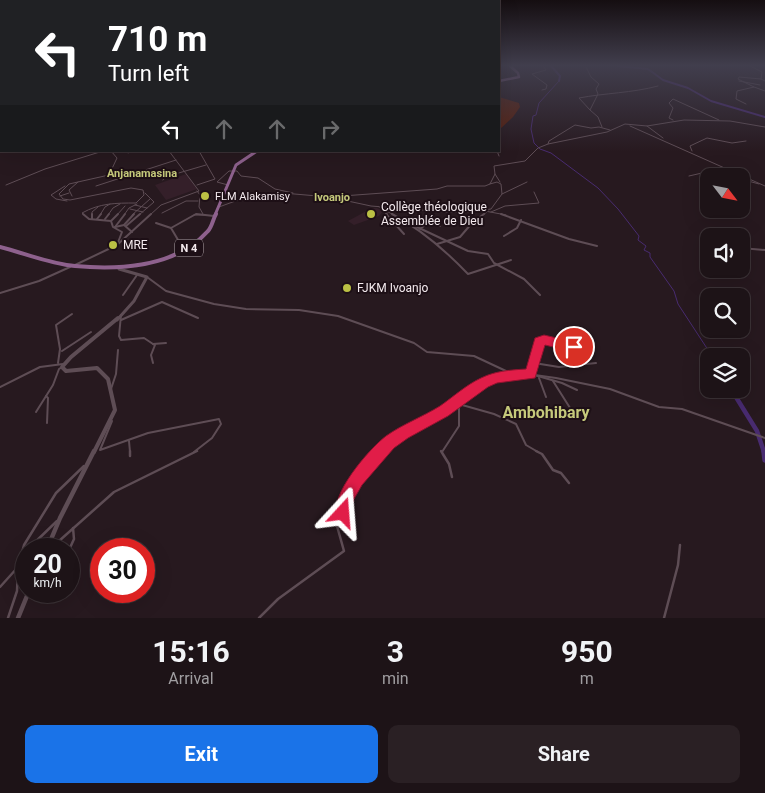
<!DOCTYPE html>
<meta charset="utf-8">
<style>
:root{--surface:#1d1317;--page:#2a2024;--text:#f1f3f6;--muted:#a09ea1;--line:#3b3236;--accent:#1a73e8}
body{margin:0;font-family:Roboto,sans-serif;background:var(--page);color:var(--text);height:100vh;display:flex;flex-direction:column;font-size:19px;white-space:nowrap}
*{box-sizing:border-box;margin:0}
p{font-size:16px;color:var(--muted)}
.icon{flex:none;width:28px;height:28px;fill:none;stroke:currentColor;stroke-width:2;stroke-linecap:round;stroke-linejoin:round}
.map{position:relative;height:618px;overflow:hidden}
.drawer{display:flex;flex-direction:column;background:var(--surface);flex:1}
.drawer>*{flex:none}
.hud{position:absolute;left:0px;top:0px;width:500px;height:152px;box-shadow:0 5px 20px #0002,0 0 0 1px var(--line);background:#202124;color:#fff;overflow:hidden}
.needle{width:32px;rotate:122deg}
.buttons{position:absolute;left:700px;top:168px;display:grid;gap:10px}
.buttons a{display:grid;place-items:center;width:50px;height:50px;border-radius:10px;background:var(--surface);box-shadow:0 5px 20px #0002,0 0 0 1px var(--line);font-size:25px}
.speed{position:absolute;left:15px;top:538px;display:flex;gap:10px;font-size:25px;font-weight:700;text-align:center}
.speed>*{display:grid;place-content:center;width:65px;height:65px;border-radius:50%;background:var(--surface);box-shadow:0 5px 20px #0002,0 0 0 1px var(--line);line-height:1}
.speed small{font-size:12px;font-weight:400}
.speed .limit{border:8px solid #d22;background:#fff;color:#111}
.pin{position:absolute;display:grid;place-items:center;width:42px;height:42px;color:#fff;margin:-21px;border:2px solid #fff;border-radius:50%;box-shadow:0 1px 5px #0007}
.me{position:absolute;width:55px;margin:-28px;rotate:19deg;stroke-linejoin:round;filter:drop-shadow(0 0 4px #0008)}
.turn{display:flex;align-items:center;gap:18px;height:105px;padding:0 25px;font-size:22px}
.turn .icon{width:65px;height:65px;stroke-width:2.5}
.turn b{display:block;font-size:35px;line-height:42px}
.lanes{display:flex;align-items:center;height:48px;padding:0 25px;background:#0003;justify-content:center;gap:25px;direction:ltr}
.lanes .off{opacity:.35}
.eta{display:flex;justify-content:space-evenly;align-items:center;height:85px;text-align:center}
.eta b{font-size:30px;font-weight:700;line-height:35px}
.action{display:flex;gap:10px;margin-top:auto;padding:10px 25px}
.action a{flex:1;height:58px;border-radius:10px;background:var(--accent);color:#fff;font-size:20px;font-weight:700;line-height:58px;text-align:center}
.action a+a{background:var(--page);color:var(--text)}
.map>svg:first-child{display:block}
</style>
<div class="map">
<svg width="765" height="618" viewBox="0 0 765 618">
<rect width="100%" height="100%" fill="#27191f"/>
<g fill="#341f29">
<path d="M 186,174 L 197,189 L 166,200 L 155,185 Z"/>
<path d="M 372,208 L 377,208 L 383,211 L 379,216 L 354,225 L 348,221 Z"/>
</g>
<path fill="#5a1f0c" d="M 499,97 L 519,103 L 520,107 L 513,117 L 499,130 Z"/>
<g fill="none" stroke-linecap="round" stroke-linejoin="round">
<path stroke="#482b70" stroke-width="1" d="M 559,81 L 539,103 L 536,115 L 533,116 L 531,129 L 534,143 L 540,149 L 551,153 L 598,188 L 618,209 L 639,236 L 638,240 L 646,246 L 644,250 L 650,253 L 650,257 L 674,291 L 678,304 L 712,356"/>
<g stroke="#482b70" stroke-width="2">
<path d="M 551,66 L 560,76 L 559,81"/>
<path d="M 618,66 L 648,69 L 663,80 L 688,88 L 711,101 L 765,117"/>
</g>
<path stroke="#482b70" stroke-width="4.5" d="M 731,389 L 757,431 L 764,452"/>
<path stroke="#482b70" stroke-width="5.5" d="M 764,451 L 765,460"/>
<g stroke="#5e4d55" stroke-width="1">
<path d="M 750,66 L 762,72 L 761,79 L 765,81"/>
<path d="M 586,67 L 591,77 L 599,84 L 596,89 L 598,94 L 590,110 L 598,117 L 602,127"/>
<path d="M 739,81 L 760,85"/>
<path d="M 754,87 L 765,91"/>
<path d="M 542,90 L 546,89 L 547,85 L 532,74 L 546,70 L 543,66"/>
<path d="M 746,104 L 736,99 L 737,91 L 754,87 L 738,79 L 739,77 L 761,79"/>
<path d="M 590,110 L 579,98 C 605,93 632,93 658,86"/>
<path d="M 673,120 L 669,118 L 673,108 L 669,103 L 673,99 L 719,120"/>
<path d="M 630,126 L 765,186"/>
<path d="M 647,126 L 663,138"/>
<path d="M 548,144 L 549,141 L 575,125 L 591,128 L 599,127 L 610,130"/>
<path d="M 127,151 L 128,153"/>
<path d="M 404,151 L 432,151"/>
<path d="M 497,151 L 499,156"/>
<path d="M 692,151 L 690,146 L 707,138 L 732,143 L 746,141"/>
<path d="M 495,174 L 500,182"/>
<path d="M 689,176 L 702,173 L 723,176"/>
<path d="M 741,179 L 759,184"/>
<path d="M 163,180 L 165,177 L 206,165"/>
<path d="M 6,185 L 45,169 L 103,151"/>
<path d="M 197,185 L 215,179 L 199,151"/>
<path d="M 228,185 L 217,182 L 229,171 L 237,171 L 241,176 L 258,178 L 275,189 L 293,193"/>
<path d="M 65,186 L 51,195 L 56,199 L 67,201"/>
<path d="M 96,186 L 176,160"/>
<path d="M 197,191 L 200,195 L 199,207 L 203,214"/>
<path d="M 502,194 L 527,182"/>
<path d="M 60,196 L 69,193"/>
<path d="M 72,196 L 69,190 L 78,182"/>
<path d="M 329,197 L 437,189 L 447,186 L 485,186 L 490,184 L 495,174 L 494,166 L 525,161 L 538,148 L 548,144 L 607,132 L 625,124 L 647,126 L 684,120 L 730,121 L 765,127"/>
<path d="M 135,205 L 147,208"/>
<path d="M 219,207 L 249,196 L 283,193 L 329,197 L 371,206 L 446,212 L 469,212 L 491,209 L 502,194 L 501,184 L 497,182 L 490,184"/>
<path d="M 379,207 L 394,215"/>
<path d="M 130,209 L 143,212"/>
<path d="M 485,211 L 506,215"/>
<path d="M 491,212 L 505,206 L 539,203 L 534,192"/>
<path d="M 162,213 L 186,201 L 198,201"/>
<path d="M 84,215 L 82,213 C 100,203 116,203 136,203 L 144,195 L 143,190 L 131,188 L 70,200 L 63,199 L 59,194 L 69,184 L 109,175 L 117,158 L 111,151"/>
<path d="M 92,215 L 92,212 L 98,207"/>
<path d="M 100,215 L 105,207 L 110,204"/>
<path d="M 108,215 L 113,208 L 120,204"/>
<path d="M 117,215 L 125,206"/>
<path d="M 124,215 L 129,208 L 137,204"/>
<path d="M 132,215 L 150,199"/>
<path d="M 139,215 L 154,202 L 145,193"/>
<path d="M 150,215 L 161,205 L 199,191 L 169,151"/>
<path d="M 194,215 L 205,215"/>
<path d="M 387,215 L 387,212"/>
<path d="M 483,215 L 488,211"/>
</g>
<g stroke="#5e4d55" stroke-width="2">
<path d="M 83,214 L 89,219 L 111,221 L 113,227 L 122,232 L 117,245"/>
<path d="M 92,214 L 92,219"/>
<path d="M 386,214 L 404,234"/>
<path d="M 392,214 C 421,229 445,250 468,274 L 511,260"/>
<path d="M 501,214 L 569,239 L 597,246"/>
<path d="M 97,219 L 101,214"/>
<path d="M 105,219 L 109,214"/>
<path d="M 111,221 L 118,214"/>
<path d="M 156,223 L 171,228"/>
<path d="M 126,226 L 140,214"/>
<path d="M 115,227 L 125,214"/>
<path d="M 115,227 L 124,225"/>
<path d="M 417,227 L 468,251 L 488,254 L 494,263 L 524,279 L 540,295"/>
<path d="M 420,229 L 429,222 L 440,226"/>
<path d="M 132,232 L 124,225 L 134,214"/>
<path d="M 504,236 L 517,228 L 521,220"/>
<path d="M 437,244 L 460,237 L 472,223 L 484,214"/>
<path d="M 741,248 L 765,250"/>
<path d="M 184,250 L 171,228 L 196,214 L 214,216"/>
<path d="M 75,265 L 117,245 L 151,214"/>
<path d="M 147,277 L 166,291 L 214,304 L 246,309 L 299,310 L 338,316 L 414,343 L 427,352 L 474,356 L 506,371 L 556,378 L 610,389 L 659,407 L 682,409 L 765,438"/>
<path d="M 0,293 L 39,281 L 70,267"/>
<path d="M 123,295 L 137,275"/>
<path d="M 121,315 L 119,336 L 121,340 L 144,338 L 153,344 L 166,343"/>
<path d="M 121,320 L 162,302 L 198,318"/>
<path d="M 153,344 L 155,345 L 151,355 L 153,363"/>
<path d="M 62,351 L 91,332"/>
<path d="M 58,363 L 60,349 L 56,325 L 72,314"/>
<path d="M 534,363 L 559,367 L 596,363"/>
<path d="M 531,374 L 562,383 L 577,390"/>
<path d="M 531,374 L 539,342 L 544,340 L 588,350"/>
<path d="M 539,378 L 546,397"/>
<path d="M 553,381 L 577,419"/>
<path d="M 0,387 L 40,367 L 63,364"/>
<path d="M 111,389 L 116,374 L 118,350"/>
<path d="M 46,396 L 48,398 L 47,423"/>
<path d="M 455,403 L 494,414 L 516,424 L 526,445 L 538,452"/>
<path d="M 36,412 L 53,385 L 59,369 L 62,367"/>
<path d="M 112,421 L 100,450 L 148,433 L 219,419 L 221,424 L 212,438 L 194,452"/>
<path d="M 129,441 L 130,452"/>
<path d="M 381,452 C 398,432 422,425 443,412 C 460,401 475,384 495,377 C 504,375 516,376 526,375"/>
<path d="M 442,452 L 459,426 L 459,408 L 456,405"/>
</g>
<g stroke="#5e4d55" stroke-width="2.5">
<path d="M 130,451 L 130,456"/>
<path d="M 441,451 L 449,464 L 452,477"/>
<path d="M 536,451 L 542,454 L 553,470 L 561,473 L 569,483"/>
<path d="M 28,549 L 57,521"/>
<path d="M 50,549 L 114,492 L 197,451"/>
<path d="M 69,550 L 74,539 L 73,528"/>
<path d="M 22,554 L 26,550"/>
<path d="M 0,587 L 18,567"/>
<path d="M 8,618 L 17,591 L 18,567 L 24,545 L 56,493 L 84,466"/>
<path d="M 259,618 L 278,599 L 344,551 L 337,526 L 347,497 L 357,480 L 382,451"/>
<path d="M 664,618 L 678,565 L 680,545"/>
</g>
<path stroke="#5e4d55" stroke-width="3" d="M 117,320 L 134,301 L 147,277 L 119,269"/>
<path stroke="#5e4d55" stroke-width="4" d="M 94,452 L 115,410 L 108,379 L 97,368 L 66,371 L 62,367 L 71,357 L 118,318"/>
<g stroke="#5e4d55" stroke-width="4.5">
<path d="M 47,549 L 60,518 L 94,451"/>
<path d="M 18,618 L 29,591"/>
</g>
<path stroke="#8e618d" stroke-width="2.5" d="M 499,81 L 519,77 L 518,73 L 510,66"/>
<path stroke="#8e618d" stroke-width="3" d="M 215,215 L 236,165 L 257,151"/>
<path stroke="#8e618d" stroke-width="4" d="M 0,247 C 24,253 50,264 75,266 C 119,270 176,267 208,231 C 212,227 213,219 216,214"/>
</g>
<linearGradient id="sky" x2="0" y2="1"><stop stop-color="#150e11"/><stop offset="0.43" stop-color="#413e4d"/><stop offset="1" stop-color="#413e4d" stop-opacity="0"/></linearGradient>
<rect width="765" height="152" fill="url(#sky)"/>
<path fill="#e11d48" stroke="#92132f" d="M 544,335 L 574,342 L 578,343 L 580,347 L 578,351 L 574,352 L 545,345 L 535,378 L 497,383 L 488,387 L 448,416 L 408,438 L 394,448 L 362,485 L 354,499 L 349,518 L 343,521 L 337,518 C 328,496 369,449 386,436 C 403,424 422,417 440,406 C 453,397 466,385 481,378 C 495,371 510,370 526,369 L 535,338 Z"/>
<g fill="#bbc044" stroke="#1d0f16" stroke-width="2">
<circle cx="205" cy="196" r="5"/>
<circle cx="371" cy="214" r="5"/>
<circle cx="113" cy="245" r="5"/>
<circle cx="347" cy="288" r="5"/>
</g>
<g text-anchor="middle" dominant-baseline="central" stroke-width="4" stroke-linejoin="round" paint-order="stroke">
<g font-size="11" font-weight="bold" fill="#c5c97b" stroke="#1d0f16">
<text x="142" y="173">Anjanamasina</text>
<text x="332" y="197">Ivoanjo</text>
</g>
<g font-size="11" fill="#f3e9ed" stroke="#1d0f16" text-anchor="start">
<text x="215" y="196">FLM Alakamisy</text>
</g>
<rect fill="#1d0f16" stroke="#b3a8ac" stroke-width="1" x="175" y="239.5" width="28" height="17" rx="4"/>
<g font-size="11" font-weight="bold" fill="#f3e9ed">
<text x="189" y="248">N 4</text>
</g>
<g font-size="12" fill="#f3e9ed" stroke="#1d0f16" text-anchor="start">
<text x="381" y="207">Collège théologique<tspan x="381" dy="14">Assemblée de Dieu</tspan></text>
<text x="123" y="245">MRE</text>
<text x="357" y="288">FJKM Ivoanjo</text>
</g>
<g font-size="16" font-weight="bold" fill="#c5c97b" stroke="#1d0f16">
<text x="546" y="412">Ambohibary</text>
</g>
</g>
</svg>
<div class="buttons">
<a><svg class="needle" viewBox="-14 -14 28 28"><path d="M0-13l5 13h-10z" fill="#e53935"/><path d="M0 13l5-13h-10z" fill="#a09ea1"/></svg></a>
<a><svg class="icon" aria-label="sound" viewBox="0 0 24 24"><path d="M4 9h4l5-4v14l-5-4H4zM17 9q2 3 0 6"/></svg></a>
<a><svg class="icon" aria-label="search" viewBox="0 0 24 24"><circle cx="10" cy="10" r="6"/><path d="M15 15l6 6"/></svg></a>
<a><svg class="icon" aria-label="layers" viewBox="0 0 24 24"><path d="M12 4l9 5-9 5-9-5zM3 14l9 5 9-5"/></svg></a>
</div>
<div class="speed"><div>20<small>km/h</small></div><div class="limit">30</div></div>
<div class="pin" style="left:574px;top:347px;background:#d93025"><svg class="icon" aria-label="arrive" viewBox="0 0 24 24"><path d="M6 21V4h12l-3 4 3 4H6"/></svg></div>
<svg class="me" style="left:343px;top:513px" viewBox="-20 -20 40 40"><path d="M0-17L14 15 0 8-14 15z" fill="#e11d48" stroke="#fff" stroke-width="4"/></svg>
<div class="hud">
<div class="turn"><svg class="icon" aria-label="left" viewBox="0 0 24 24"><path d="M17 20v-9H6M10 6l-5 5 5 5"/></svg><div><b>710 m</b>Turn left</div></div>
<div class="lanes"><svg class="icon" aria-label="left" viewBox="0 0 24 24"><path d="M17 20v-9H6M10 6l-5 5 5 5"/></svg><svg class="icon off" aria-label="ahead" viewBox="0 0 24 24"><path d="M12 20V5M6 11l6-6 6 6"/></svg><svg class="icon off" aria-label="ahead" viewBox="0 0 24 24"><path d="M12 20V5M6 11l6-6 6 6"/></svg><svg class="icon off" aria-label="right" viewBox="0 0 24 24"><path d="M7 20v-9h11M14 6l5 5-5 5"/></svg></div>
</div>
</div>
<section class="drawer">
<div class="eta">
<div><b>15:16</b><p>Arrival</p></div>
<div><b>3</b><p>min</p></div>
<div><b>950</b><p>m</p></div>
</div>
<div class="action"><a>Exit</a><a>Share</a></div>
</section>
